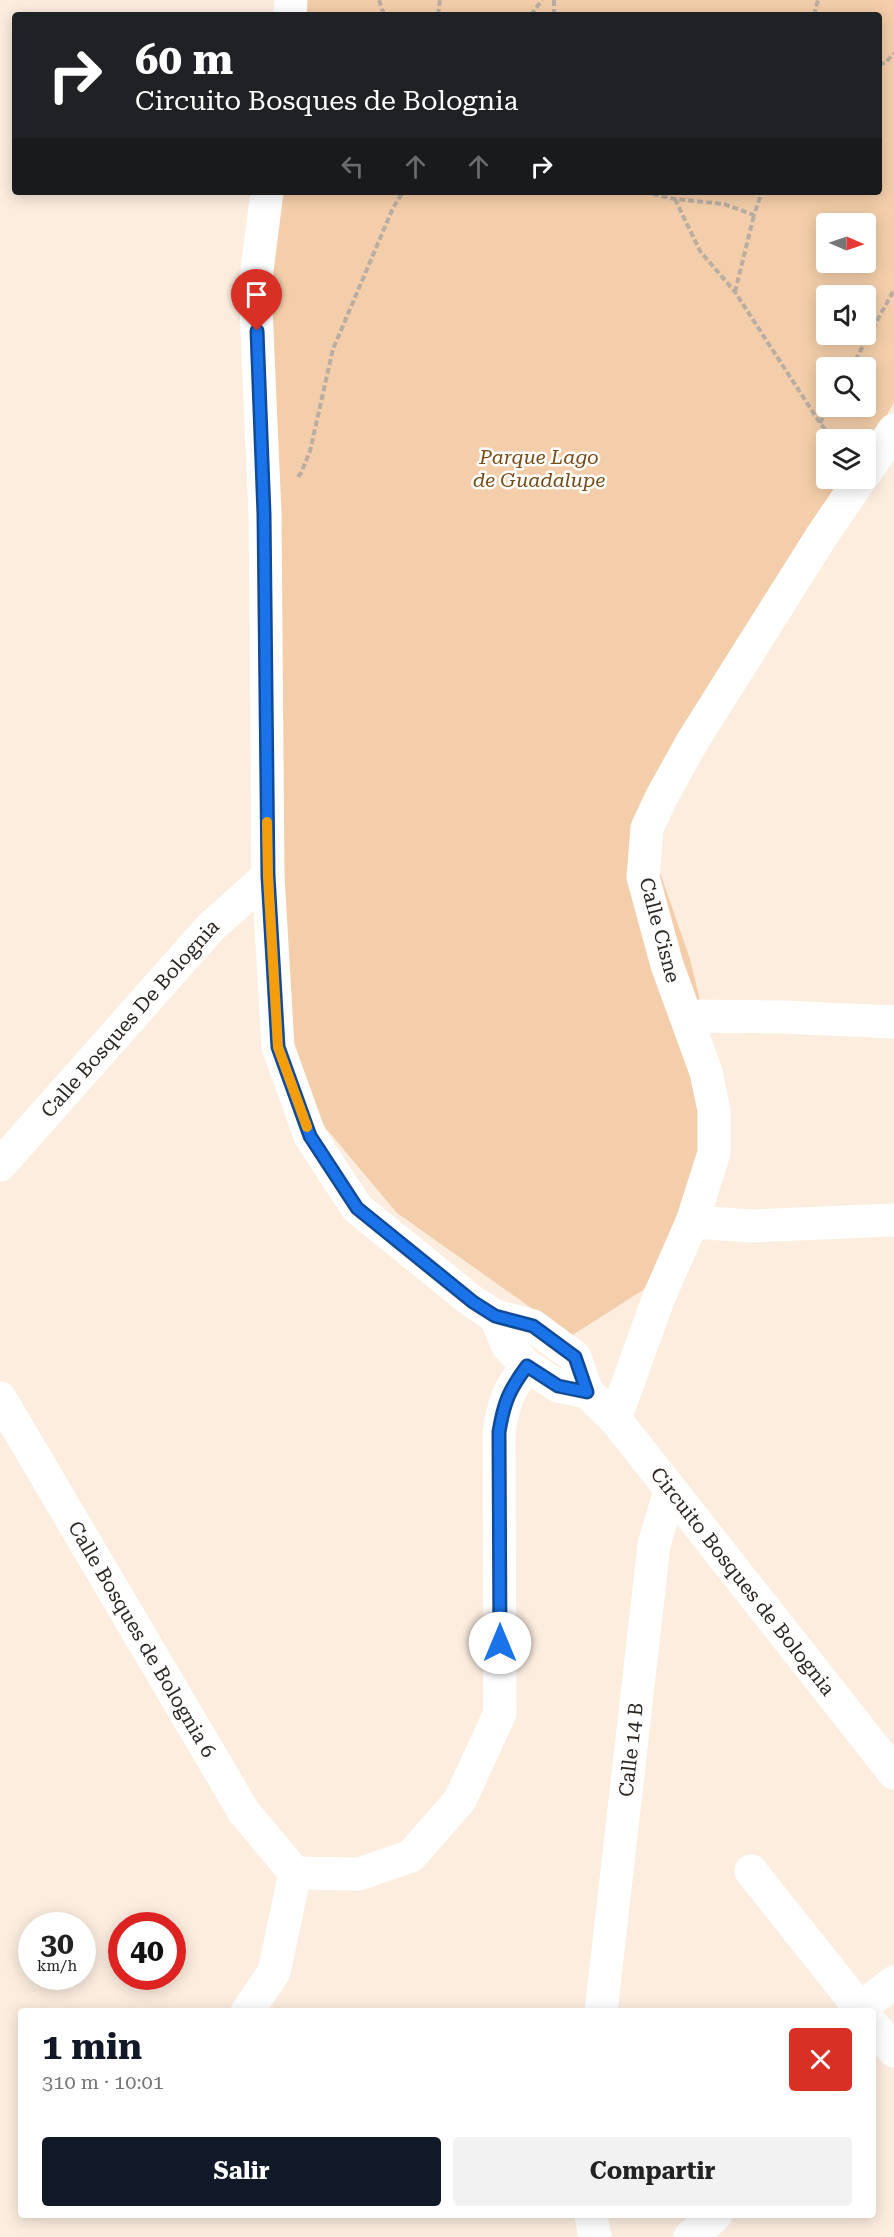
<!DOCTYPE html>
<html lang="es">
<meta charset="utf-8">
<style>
:root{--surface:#fff;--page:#f2f2f2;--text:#222;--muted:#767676;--accent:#111827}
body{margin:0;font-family:"Roboto Serif",serif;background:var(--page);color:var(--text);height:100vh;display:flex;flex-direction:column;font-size:22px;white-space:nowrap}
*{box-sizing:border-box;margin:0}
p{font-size:20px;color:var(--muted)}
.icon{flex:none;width:33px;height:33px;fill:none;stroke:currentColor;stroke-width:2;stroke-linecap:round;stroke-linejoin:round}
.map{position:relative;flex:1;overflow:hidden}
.details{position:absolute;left:18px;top:2008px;width:858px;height:210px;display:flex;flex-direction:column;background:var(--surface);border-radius:6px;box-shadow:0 3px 15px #0003}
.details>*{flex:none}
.top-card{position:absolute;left:12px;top:12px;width:870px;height:183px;border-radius:6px;box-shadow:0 3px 15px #0003;background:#202124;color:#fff;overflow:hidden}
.needle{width:39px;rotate:92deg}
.buttons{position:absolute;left:816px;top:213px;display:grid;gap:12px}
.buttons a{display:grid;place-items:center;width:60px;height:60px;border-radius:6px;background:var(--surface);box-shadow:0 3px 15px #0003;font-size:30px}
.speed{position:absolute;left:18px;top:1912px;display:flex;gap:12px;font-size:30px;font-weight:700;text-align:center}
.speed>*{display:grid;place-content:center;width:78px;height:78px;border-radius:50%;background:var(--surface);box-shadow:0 3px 15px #0003;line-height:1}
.speed small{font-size:15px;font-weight:400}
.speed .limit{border:9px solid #d22;background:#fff;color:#111}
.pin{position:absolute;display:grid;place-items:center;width:51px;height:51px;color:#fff;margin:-62px -26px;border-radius:50% 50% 50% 0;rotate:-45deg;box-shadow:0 0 6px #0007}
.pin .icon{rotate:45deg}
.me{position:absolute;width:66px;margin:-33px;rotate:0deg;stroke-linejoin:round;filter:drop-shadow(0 0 4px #0008)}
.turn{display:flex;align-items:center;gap:21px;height:126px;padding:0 24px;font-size:27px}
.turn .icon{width:78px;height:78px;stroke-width:2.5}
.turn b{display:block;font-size:42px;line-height:51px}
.lanes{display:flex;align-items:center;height:57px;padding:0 24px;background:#0003;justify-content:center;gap:30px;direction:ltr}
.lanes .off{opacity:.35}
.round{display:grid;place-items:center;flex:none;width:63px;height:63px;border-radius:6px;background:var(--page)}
.summary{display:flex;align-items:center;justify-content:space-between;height:102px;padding:0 24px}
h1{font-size:36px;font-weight:700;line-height:45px;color:var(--accent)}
.button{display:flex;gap:12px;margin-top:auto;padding:12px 24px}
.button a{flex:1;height:69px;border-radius:6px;background:var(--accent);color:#fff;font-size:24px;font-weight:700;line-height:69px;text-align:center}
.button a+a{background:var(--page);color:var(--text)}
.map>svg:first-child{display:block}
</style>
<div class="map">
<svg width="894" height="2237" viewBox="0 0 894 2237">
<rect width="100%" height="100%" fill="#fceddf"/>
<path fill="#f4ceaa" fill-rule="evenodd" d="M 289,0 L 894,0 L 894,402 L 866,454 L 866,440 L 826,440 L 826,478 L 852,479 L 674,771 L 657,864 L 690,959 L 726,1108 L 651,1285 L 571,1336 L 397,1213 L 318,1119 L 265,976 L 263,192 L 879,192 L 879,15 L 287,15 ZM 826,224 L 866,224 L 866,262 L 826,262 ZM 826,296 L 866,296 L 866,334 L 826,334 ZM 826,368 L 866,368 L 866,406 L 826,406 Z"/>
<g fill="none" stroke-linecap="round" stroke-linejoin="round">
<g stroke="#baaea3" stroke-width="4" stroke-dasharray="6 3" stroke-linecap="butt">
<path d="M 379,0 L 384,15"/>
<path d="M 554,0 L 554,15"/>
<path d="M 438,15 L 440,0"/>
<path d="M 531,15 L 542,0"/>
<path d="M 814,15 L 818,0"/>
<path d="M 879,65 L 886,62 L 894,53"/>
<path d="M 644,192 L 675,199 L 724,204 L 754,215 L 762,192"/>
<path d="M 675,199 L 700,251 L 735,292 L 820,423 L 834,440"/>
<path d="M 735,292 L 754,215"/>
<path d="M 851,368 L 894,290"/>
<path d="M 820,423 L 829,406"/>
<path d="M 298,477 L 301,473 L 310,451 L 333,349 L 393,208 L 403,192"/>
</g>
<g stroke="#fff" stroke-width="33">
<path d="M 290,15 L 291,0"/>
<path d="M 267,192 L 255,286 L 265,514 L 268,876 L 278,1047 L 310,1136 L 357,1208 L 473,1302 L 495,1316"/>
<path d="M 686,1016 L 784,1017 L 894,1022"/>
<path id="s1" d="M 0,1165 L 210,928 L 268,876"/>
<path d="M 692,1222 L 752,1226 L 894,1220"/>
<path d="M 751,1871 L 863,2012"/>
<path d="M 860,2009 L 894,1982"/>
<path d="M 247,2012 L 274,1972 L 295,1873"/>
<path id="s2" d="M 601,2012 L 654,1545 L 670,1491"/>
<path d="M 873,2025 L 894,2051"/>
<path d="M 591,2216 L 595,2237"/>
<path d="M 690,2237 L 715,2216"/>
</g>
<g stroke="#fff" stroke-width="33">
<path d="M 866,472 L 894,430"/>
<path id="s3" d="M 495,1316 L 533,1326 L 575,1357 L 587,1392 L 615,1419 L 894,1773"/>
<path d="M 495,1316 L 508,1346 L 527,1366 L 558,1386 L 587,1392"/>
<path id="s4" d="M 0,1398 L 244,1812 L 295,1873 L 359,1874 L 411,1856 L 460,1800 L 500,1713 L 499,1432 C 504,1402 508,1390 527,1366"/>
<path d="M 615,1419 L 659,1297 L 692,1222 L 714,1153 L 714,1110 L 706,1072 L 667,965 L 643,877 L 647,828 L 661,798 L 692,742 L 821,537 L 861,478"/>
</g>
</g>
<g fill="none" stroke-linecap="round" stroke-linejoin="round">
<defs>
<path id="route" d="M 257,331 L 264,514 L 268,876 L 278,1047 L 310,1136 L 357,1208 L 473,1302 L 495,1316 L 533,1326 L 575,1357 L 587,1392 L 558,1386 L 527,1366 C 509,1390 504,1402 499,1432 L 500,1643"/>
</defs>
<use href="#route" stroke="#114b97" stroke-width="15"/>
<use href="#route" stroke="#1a73e8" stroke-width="10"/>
<path stroke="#f59e0b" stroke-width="10" d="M 267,822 L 268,876 L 278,1047 L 307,1127"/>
</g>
<g text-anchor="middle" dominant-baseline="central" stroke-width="5" stroke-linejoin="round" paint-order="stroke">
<g font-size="20" font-style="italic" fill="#7a4b14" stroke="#fff">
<text x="539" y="457">Parque Lago<tspan x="539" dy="23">de Guadalupe</tspan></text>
</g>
<g font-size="20" fill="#2c2621" stroke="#fff">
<text transform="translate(660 930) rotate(75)">Calle Cisne</text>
<text stroke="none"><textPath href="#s1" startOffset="196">Calle Bosques De Bolognia</textPath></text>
<text stroke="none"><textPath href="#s3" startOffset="374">Circuito Bosques de Bolognia</textPath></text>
<text stroke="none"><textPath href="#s4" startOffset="280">Calle Bosques de Bolognia 6</textPath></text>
<text stroke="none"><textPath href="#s2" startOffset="264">Calle 14 B</textPath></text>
</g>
</g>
</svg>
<div class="buttons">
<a><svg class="needle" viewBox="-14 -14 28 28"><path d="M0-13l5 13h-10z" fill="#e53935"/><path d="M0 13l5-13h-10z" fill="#767676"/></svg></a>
<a><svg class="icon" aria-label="sound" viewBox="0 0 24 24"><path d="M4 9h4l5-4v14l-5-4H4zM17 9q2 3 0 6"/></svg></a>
<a><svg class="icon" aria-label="search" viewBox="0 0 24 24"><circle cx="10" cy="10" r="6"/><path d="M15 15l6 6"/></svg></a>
<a><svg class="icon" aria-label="layers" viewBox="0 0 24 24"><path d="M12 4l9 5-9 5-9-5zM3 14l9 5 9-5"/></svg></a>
</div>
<div class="speed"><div>30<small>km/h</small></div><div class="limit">40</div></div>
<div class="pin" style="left:257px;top:331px;background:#d93025"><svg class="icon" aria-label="arrive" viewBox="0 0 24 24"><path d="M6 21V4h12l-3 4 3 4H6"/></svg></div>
<svg class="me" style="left:500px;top:1643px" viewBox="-20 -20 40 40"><circle r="19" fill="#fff"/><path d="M0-13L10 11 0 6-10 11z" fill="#1a73e8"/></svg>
<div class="top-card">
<div class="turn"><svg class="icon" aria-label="right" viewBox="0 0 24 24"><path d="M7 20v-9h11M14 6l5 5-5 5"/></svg><div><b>60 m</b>Circuito Bosques de Bolognia</div></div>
<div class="lanes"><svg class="icon off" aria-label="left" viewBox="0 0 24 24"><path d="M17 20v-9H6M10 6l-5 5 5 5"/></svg><svg class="icon off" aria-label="ahead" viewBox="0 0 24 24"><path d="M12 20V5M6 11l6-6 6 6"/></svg><svg class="icon off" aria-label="ahead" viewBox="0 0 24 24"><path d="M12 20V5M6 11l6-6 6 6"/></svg><svg class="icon" aria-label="right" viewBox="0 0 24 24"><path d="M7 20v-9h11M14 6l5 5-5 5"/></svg></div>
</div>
<section class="details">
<div class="summary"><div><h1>1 min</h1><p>310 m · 10:01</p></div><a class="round" style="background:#d93025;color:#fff"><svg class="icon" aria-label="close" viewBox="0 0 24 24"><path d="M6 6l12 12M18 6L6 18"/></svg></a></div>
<div class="button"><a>Salir</a><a>Compartir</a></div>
</section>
</div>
